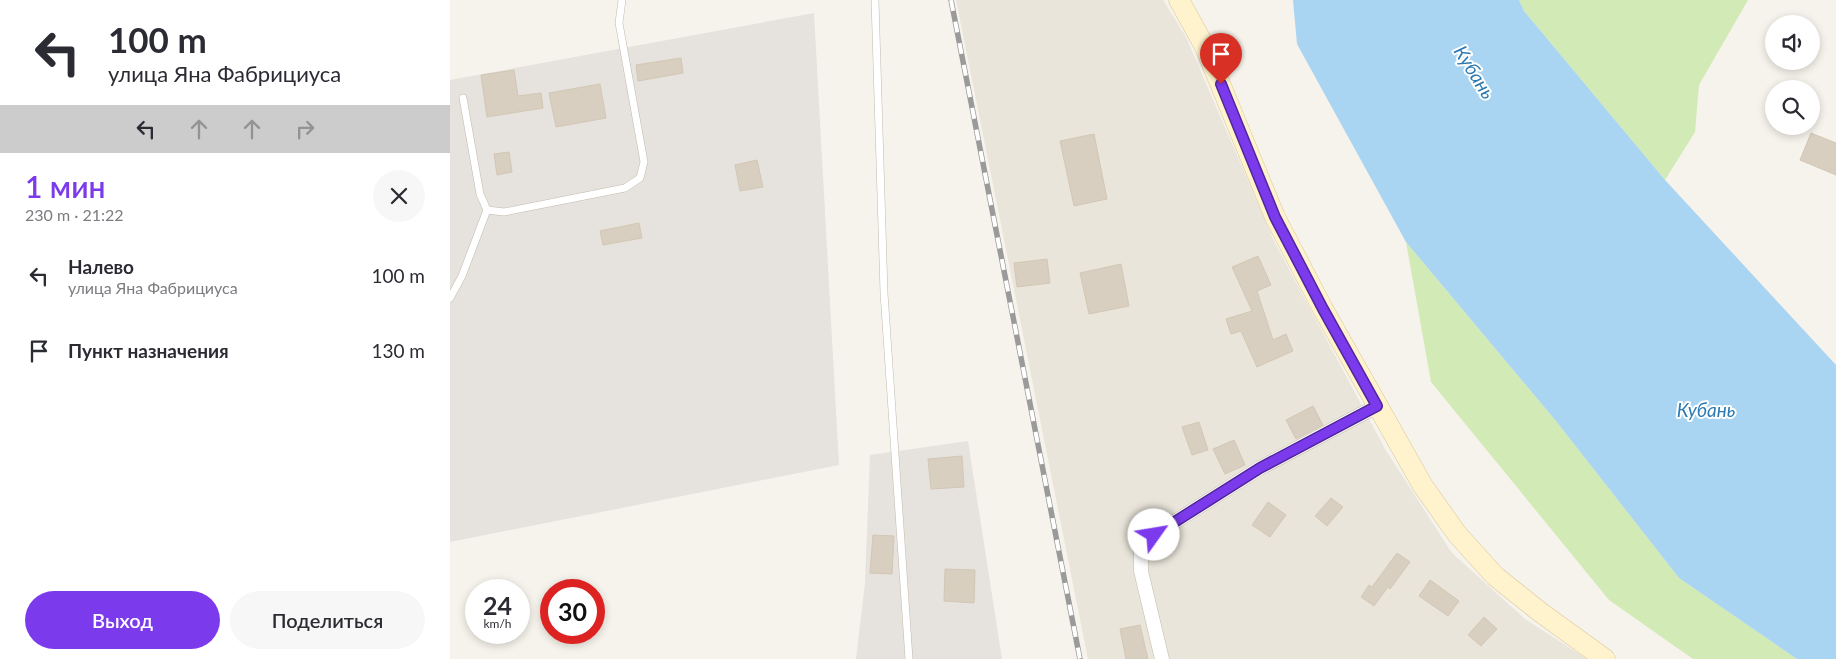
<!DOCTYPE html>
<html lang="ru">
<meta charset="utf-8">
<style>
:root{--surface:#fff;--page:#f7f7f7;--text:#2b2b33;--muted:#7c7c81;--accent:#7c3aed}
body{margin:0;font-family:Lato,sans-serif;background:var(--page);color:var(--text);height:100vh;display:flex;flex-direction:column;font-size:19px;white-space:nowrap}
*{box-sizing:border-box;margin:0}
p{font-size:16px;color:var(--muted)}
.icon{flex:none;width:28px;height:28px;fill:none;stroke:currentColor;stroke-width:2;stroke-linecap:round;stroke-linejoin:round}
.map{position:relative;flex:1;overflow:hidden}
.sheet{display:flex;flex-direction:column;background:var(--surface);width:450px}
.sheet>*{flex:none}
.guide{background:#fff;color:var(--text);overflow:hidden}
.controls{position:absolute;left:1315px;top:15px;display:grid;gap:10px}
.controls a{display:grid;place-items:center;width:55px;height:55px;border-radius:50%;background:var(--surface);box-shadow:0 2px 8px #0003;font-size:25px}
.speed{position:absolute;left:15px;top:579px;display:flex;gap:10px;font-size:25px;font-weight:700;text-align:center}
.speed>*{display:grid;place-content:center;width:65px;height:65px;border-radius:50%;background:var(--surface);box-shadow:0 2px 8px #0003;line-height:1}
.speed small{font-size:12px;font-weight:400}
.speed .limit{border:8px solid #d22;background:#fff;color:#111}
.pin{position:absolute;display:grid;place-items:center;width:42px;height:42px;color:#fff;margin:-51px -21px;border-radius:50% 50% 50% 0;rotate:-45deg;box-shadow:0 0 5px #0007}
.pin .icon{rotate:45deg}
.me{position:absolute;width:55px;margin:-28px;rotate:58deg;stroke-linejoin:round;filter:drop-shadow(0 0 4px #0008)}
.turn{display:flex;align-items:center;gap:18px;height:105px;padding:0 25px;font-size:22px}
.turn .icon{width:65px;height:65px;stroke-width:2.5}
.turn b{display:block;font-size:35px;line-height:42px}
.lanes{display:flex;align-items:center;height:48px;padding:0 25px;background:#0003;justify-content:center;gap:25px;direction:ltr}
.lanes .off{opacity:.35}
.round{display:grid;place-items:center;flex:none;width:52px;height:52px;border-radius:26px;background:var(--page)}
.summary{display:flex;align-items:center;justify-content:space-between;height:85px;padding:0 25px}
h1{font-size:30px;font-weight:600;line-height:38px;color:var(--accent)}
.cta{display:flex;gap:10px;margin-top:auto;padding:10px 25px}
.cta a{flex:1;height:58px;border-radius:30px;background:var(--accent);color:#fff;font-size:20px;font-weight:600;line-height:58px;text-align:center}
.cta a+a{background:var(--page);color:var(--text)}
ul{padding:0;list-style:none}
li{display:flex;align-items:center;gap:15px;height:75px;padding:0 25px}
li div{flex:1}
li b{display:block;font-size:19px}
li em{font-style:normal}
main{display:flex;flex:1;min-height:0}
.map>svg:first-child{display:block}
</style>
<main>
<section class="sheet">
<div class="guide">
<div class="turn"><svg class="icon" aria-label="left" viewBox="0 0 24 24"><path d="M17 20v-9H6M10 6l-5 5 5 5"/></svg><div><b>100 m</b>улица Яна Фабрициуса</div></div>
<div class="lanes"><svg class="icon" aria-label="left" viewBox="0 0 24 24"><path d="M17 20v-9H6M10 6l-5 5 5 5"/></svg><svg class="icon off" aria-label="ahead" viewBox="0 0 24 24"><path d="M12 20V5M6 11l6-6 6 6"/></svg><svg class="icon off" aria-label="ahead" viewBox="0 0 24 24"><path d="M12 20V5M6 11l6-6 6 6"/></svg><svg class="icon off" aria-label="right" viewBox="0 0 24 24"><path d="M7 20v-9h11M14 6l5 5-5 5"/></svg></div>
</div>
<div class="summary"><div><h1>1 мин</h1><p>230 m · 21:22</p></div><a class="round"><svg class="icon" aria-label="close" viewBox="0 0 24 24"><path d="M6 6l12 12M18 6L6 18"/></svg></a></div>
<ul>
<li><svg class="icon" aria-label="left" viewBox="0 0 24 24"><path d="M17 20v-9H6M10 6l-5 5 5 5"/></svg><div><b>Налево</b><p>улица Яна Фабрициуса</p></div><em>100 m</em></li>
<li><svg class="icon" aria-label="arrive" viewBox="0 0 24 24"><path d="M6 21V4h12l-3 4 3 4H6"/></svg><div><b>Пункт назначения</b></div><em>130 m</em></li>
</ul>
<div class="cta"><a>Выход</a><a>Поделиться</a></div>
</section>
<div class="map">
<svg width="1386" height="659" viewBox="0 0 1386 659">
<rect width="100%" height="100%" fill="#f6f3ec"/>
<path fill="#eae5da" d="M 506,0 L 713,0 L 736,37 L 824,241 L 935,449 L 1002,553 L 1075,619 L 1137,659 L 638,659 Z"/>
<g fill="#e6e2dd">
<path d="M 364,13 L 389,465 L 0,542 L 0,80 Z"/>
<path d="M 518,441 L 552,659 L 406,659 L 415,583 L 420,455 Z"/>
</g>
<g fill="#d2eab5">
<path d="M 1069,0 L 1298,0 L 1249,85 L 1245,132 L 1215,180 L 1074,11 Z"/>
<path d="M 956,242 L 1106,421 L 1229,578 L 1347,659 L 1243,659 L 1159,600 L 981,382 Z"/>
</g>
<path fill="#a9d4f2" d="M 843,0 L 1069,0 L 1074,11 L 1215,180 L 1386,365 L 1386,659 L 1347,659 L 1229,578 L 1106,421 L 956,242 L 847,44 Z"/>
<g fill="#d8cfc1" stroke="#d3c7b4">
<path d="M 231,58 L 233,73 L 188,81 L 186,65 Z"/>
<path d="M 64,70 L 68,96 L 91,93 L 93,108 L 37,117 L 31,75 Z"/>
<path d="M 150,84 L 156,118 L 106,127 L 99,93 Z"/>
<path d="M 1361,133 L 1386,143 L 1386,175 L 1350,160 Z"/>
<path d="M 644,134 L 657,199 L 624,206 L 610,141 Z"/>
<path d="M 59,152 L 62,172 L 47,175 L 44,154 Z"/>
<path d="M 307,160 L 313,187 L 290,191 L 285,165 Z"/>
<path d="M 189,223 L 192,238 L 153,245 L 150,231 Z"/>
<path d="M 808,256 L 821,285 L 807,291 L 823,340 L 836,334 L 843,351 L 807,367 L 791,331 L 781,334 L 776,319 L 802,311 L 782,267 Z"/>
<path d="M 597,259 L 600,283 L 567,287 L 564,263 Z"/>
<path d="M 671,264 L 679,306 L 639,314 L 630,273 Z"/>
<path d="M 863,406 L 873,425 L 846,439 L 836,420 Z"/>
<path d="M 749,422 L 758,450 L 742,455 L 732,427 Z"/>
<path d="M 784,440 L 795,465 L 775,474 L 763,449 Z"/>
<path d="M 512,456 L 514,487 L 481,489 L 478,459 Z"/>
<path d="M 881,498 L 893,507 L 877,526 L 865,516 Z"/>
<path d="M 818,502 L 836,515 L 820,537 L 802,525 Z"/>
<path d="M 423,535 L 444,536 L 442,574 L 420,573 Z"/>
<path d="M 947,553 L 960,562 L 940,589 L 938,587 L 924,606 L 911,597 L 919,585 L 922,587 Z"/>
<path d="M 495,569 L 525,570 L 524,603 L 494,601 Z"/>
<path d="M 980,580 L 1009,601 L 998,616 L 969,596 Z"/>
<path d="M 1034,617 L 1047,629 L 1031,646 L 1018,635 Z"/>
<path d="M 690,625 L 698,659 L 676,659 L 670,629 Z"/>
</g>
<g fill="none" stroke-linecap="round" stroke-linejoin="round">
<defs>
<g id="lane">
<path d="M 425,0 L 434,293 L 459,659"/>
<path d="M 13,98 L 30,194 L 37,210 L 54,212 L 175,188 L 190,178 L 194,162 L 169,23 L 172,0"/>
<path d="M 0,298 L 12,276 L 37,210"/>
</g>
<path id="street" d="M 712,659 L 691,571 L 691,550 L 704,535 L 810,468 L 927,406"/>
<path id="secondary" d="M 729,0 L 755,47 L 825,217 L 873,309 L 973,486 L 1007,534 L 1045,576 L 1090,612 L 1155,659"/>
</defs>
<use href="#lane" stroke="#c2bbae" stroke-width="8"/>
<use href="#street" stroke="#c2bbae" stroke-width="15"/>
<use href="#secondary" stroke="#d6c79b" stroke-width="21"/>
<use href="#lane" stroke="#fff" stroke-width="7"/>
<use href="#street" stroke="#fff" stroke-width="14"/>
<use href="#secondary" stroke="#fff3cd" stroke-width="20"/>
<defs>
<path id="rail" d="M 501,0 L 630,659"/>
</defs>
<use href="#rail" stroke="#9a9a9a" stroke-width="5.5"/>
<use href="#rail" stroke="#fff" stroke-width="4" stroke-dasharray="11" stroke-linecap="butt"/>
</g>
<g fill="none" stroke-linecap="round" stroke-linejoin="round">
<defs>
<path id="route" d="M 704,535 L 810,468 L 927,406 L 873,309 L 825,217 L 771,84"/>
</defs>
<use href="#route" stroke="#51269a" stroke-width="12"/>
<use href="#route" stroke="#7c3aed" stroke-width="9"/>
</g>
<g text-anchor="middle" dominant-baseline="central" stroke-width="4" stroke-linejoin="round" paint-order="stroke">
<g font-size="19" font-style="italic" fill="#2e7ab2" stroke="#fff">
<text transform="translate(1025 72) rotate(58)">Кубань</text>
<text x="1256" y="409">Кубань</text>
</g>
</g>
</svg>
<div class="controls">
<a><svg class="icon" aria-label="sound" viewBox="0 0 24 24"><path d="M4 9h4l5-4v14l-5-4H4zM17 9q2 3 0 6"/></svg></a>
<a><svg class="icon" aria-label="search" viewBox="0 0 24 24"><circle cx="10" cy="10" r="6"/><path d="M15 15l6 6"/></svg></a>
</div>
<div class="speed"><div>24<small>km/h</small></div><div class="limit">30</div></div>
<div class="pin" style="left:771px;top:84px;background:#d93025"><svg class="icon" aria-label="arrive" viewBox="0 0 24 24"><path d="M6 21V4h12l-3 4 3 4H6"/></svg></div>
<svg class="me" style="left:704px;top:535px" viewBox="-20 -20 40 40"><circle r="19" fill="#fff"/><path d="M0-13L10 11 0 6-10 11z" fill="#7c3aed"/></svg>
</div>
</main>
